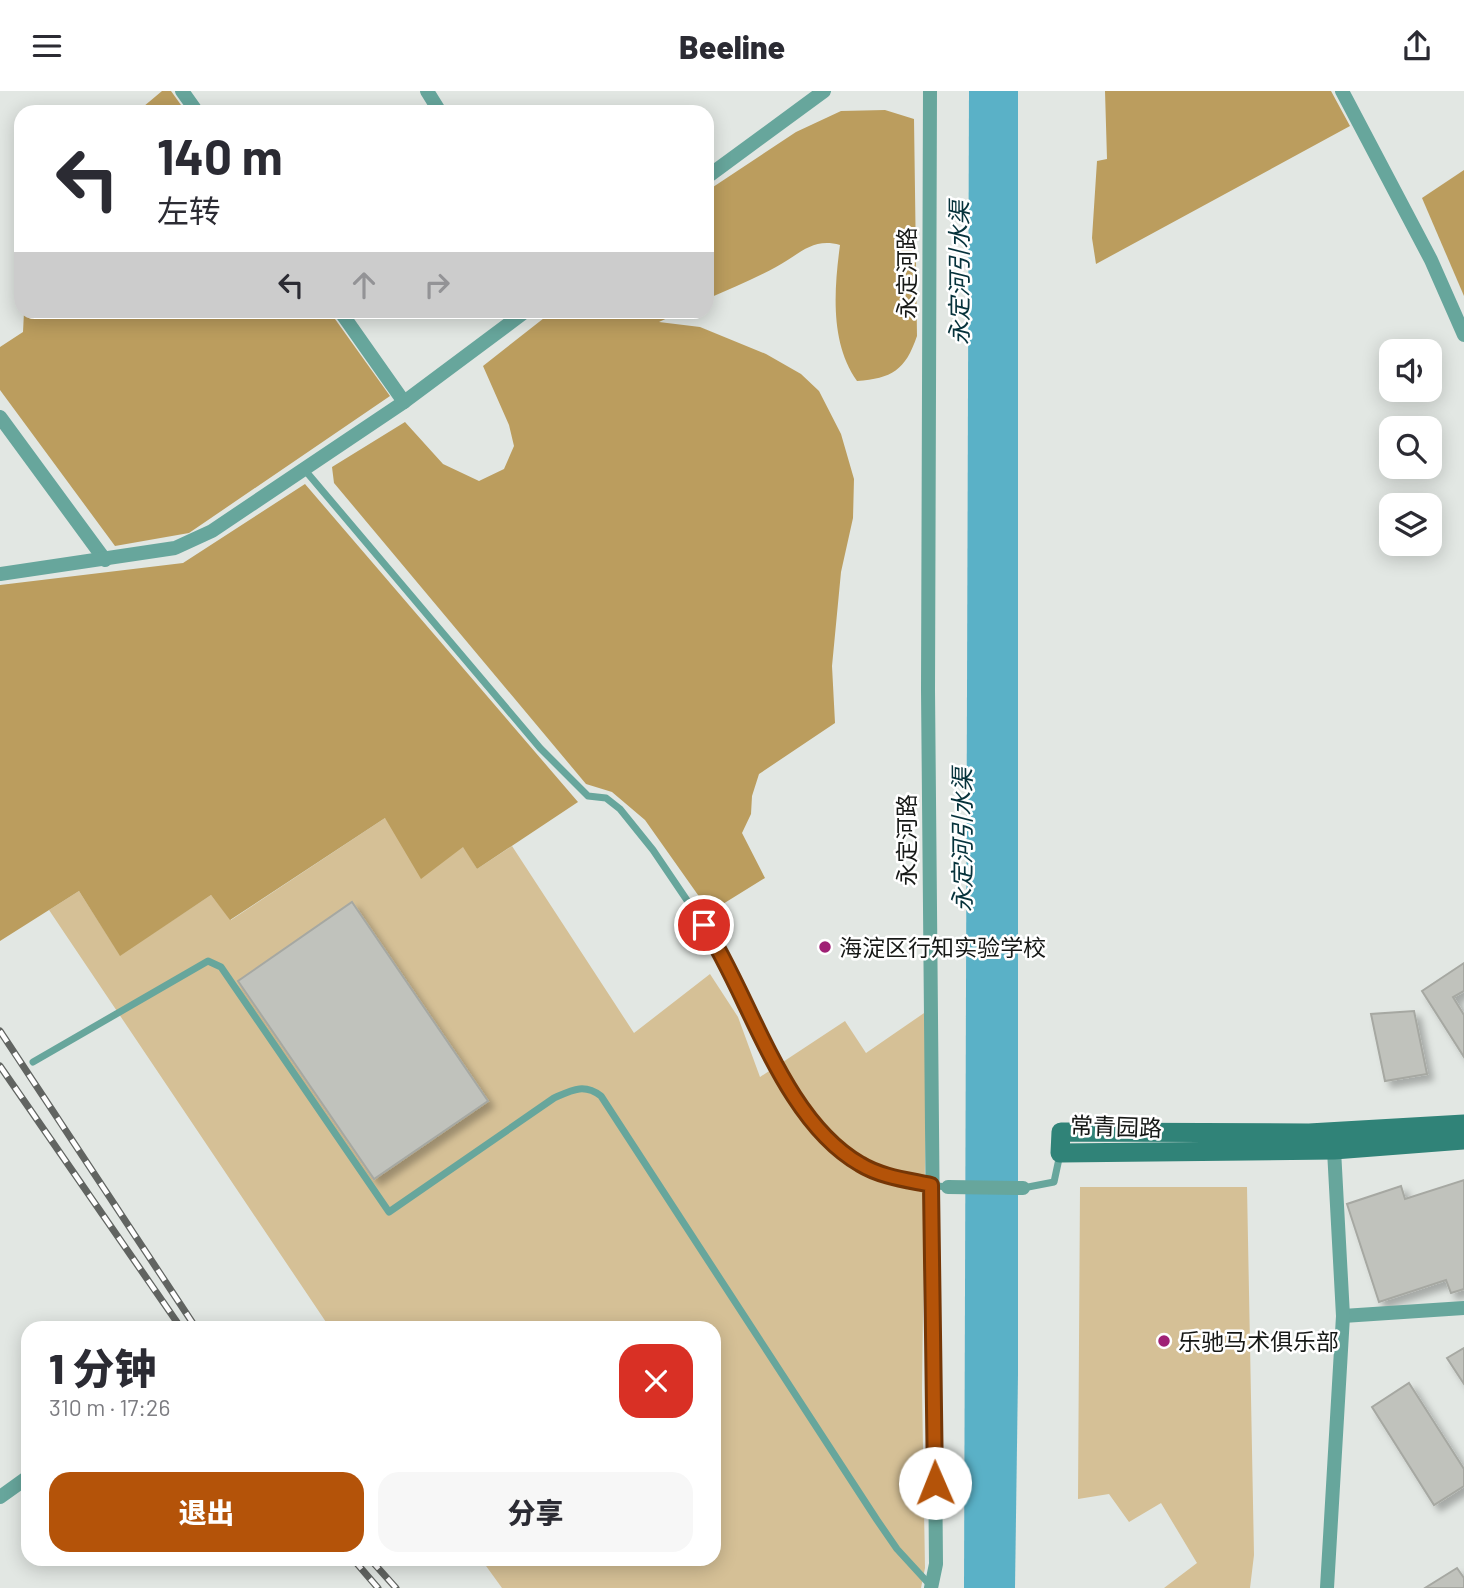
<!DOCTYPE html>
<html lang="zh">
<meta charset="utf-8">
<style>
:root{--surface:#fff;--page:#f7f7f7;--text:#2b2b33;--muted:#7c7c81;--accent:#b45309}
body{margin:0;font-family:Barlow,"Noto Sans SC",sans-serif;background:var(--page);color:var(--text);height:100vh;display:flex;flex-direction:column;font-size:26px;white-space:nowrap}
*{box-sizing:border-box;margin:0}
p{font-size:23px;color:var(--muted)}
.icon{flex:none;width:38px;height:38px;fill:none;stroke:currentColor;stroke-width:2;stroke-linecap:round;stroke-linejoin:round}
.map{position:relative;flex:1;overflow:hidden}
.side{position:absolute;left:21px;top:1230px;width:700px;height:245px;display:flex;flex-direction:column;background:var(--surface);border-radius:21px;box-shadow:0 4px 18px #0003}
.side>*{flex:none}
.top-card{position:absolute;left:14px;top:14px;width:700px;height:214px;border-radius:21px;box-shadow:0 4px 18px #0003;background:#fff;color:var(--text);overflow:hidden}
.tools{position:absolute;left:1379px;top:248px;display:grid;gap:14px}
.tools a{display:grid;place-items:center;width:63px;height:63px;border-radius:14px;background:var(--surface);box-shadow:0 4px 18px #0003;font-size:35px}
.pin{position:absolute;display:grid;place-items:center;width:60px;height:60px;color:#fff;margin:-30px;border:4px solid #fff;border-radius:50%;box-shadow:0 2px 7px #0007}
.me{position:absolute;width:77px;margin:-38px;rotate:359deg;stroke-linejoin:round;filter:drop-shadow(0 0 5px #0008)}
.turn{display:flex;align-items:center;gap:24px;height:147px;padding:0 28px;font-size:32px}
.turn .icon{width:91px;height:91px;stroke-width:2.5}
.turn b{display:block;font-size:49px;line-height:60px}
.lanes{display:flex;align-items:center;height:66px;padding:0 28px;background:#0003;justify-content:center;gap:35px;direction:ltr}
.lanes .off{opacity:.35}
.round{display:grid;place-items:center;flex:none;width:74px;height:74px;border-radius:21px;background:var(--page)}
.head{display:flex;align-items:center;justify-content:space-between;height:119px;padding:0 28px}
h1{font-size:42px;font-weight:800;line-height:52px}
.cta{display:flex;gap:14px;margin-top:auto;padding:14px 28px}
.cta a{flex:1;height:80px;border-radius:21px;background:var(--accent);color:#fff;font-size:28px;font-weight:800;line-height:80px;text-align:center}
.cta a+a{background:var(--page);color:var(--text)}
header{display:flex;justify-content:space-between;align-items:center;height:91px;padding:0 28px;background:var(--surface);font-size:32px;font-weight:800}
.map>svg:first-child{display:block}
</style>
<header><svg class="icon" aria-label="menu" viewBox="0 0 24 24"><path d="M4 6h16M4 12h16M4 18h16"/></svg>Beeline<svg class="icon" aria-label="share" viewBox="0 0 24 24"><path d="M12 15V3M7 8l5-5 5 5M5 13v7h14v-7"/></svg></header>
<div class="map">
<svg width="1464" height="1497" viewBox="0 0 1464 1497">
<defs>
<filter id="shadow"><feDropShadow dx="6" dy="6" stdDeviation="3.5" flood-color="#0004"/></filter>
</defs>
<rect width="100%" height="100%" fill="#e2e7e3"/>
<g fill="#d5c096">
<path d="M 385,727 L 464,756 L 477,778 L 512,755 L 634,942 L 710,883 L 738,926 L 760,986 L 845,930 L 866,962 L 927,920 L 922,1298 L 925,1477 L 921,1497 L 502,1497 L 481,1468 L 714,1468 L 714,1237 L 330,1237 L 49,819 L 79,800 L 120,864 L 211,804 L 231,829 Z"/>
<path d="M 1080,1096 L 1247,1096 L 1254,1464 L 1250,1497 L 1164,1497 L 1197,1472 L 1161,1412 L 1129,1431 L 1109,1403 L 1078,1408 Z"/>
</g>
<g fill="#bb9d5e">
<path d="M 162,0 L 171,0 L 186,21 L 137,21 Z"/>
<path d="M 1105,0 L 1331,0 L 1350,35 L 1096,173 L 1092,147 L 1097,70 L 1107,68 Z"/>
<path d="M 885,19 L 914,28 L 917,245 C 905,280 892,287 857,290 C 830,252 834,199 840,154 C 812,146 799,164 776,176 C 754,188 730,198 707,208 L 707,100 L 796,41 L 841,20 Z"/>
<path d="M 1464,79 L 1464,205 L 1422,107 Z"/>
<path d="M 553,220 L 680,221 L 659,231 L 700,236 L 766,263 L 801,283 L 819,300 L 841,343 L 854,388 L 853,427 L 841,481 L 832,575 L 835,632 L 759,683 L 752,705 L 751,723 L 742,742 L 765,787 L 710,821 L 645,729 L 612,701 L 586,693 L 334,392 L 332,376 L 405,331 L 443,373 L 479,390 L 504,378 L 514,355 L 509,334 L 483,275 Z"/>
<path d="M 24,221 L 330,221 L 390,305 L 189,442 L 115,455 L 0,299 L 0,256 L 23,241 Z"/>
<path d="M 305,393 L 578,711 L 477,778 L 463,756 L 421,788 L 385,727 L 230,829 L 211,804 L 120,865 L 79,800 L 0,850 L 0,494 L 183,472 Z"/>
</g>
<path fill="#5ab1c7" d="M 969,0 L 1018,0 L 1018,1283 L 1015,1497 L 964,1497 Z"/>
<g fill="#c0c2bc" stroke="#a6a8a2" stroke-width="2" filter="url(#shadow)">
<path d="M 352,811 L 488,1010 L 374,1088 L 238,890 Z"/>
<path d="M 1464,872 L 1464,900 L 1453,906 L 1464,924 L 1464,966 L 1422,900 Z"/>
<path d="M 1414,920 L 1427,983 L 1385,990 L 1371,923 Z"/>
<path d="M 1464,1089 L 1464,1198 L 1451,1202 L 1446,1189 L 1379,1211 L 1347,1113 L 1401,1095 L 1405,1108 Z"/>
<path d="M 1464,1257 L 1464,1293 L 1447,1267 Z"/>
<path d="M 1409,1292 L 1464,1378 L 1464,1395 L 1434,1414 L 1372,1316 Z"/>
<path d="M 1457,1477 L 1464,1487 L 1464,1497 L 1425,1497 Z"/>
</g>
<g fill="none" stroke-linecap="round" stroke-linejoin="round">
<g stroke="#67a69c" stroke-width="7">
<path d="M 304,378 L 540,657 L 588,705 L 606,707 L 620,718 L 653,759 L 699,827"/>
<path d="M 704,834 C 751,906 782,1030 860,1074 C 885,1088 920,1094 948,1096"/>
<path d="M 33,971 L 208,870 L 221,876 L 389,1121 L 554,1007 C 572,999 584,992 601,1005 L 877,1429 L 897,1458 L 931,1495"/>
<path d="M 1023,1097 L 1054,1091 L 1060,1063"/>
</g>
<g stroke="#67a69c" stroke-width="14">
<path d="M 182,0 L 197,21"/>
<path d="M 427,0 L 440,21"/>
<path d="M 930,0 L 928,599 L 936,1473 L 931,1497"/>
<path d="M 1342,0 L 1431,169 L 1464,244"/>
<path d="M 707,86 L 824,0"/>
<path d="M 340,220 L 404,311"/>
<path d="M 0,326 L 105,469"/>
<path d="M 0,483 L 175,457 L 212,440 L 404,311 L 526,220"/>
<path d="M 948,1096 L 1023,1097"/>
<path d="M 1343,1225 L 1464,1217"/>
<path d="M 0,1406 L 28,1386"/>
<path d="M 1327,1497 L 1343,1225 L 1334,1059"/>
</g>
<path stroke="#308378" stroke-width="19" d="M 1464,1033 L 1309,1042 L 1061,1041 L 1060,1062 L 1334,1059 L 1464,1049"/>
<defs>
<g id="rail">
<path d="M 0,940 L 196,1237"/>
<path d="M 0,975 L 181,1237"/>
<path d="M 353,1468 L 378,1497"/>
<path d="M 370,1468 L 396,1497"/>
</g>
</defs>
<use href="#rail" stroke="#616461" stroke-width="7"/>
<use href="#rail" stroke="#fff" stroke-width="4.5" stroke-dasharray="13" stroke-linecap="butt"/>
</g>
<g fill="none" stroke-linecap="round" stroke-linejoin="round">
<defs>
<path id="route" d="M 704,834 C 751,907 782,1028 860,1073 C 881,1086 908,1089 931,1094 L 935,1392"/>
</defs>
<use href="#route" stroke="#753606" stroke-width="18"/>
<use href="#route" stroke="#b45309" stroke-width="12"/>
</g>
<g fill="#9f2175" stroke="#fff" stroke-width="2.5">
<circle cx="825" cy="856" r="7"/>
<circle cx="1164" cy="1250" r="7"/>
</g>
<g text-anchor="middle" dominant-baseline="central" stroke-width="5" stroke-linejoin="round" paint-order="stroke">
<g font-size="23" fill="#161816" stroke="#fff">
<text transform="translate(906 182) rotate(-90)">永定河路</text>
<text transform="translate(906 749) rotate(-90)">永定河路</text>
<text transform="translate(1116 1035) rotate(2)">常青园路</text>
</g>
<g font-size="23" fill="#161816" stroke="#fff" text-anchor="start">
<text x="839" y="856">海淀区行知实验学校</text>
<text x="1178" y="1250">乐驰马术俱乐部</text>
</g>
<g font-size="24" font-style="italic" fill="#06323b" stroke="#fff">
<text transform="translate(958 182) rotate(-90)">永定河引水渠</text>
<text transform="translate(961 749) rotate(-90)">永定河引水渠</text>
</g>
</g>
</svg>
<div class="tools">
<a><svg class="icon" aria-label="sound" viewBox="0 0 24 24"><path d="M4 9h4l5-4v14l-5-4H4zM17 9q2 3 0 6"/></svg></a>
<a><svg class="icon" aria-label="search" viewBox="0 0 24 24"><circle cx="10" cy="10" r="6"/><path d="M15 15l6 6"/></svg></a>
<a><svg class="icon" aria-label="layers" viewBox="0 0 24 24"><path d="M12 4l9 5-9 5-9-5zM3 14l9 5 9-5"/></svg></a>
</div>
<div class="pin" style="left:704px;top:834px;background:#d93025"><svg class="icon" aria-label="arrive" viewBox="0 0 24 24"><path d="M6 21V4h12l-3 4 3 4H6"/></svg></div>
<svg class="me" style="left:935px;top:1392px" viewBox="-20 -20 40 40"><circle r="19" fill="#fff"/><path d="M0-13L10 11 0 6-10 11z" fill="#b45309"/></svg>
<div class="top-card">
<div class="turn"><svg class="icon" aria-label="left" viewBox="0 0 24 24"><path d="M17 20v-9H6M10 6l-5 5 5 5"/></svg><div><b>140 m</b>左转</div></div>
<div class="lanes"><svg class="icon" aria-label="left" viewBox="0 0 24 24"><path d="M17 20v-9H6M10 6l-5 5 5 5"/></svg><svg class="icon off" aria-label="ahead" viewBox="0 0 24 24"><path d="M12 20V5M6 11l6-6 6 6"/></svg><svg class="icon off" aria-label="right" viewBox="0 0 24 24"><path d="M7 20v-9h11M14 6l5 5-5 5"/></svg></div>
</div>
<section class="side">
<div class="head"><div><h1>1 分钟</h1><p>310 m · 17:26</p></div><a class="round" style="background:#d93025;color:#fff"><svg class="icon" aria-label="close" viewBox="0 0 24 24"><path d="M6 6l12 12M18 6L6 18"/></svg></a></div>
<div class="cta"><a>退出</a><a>分享</a></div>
</section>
</div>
